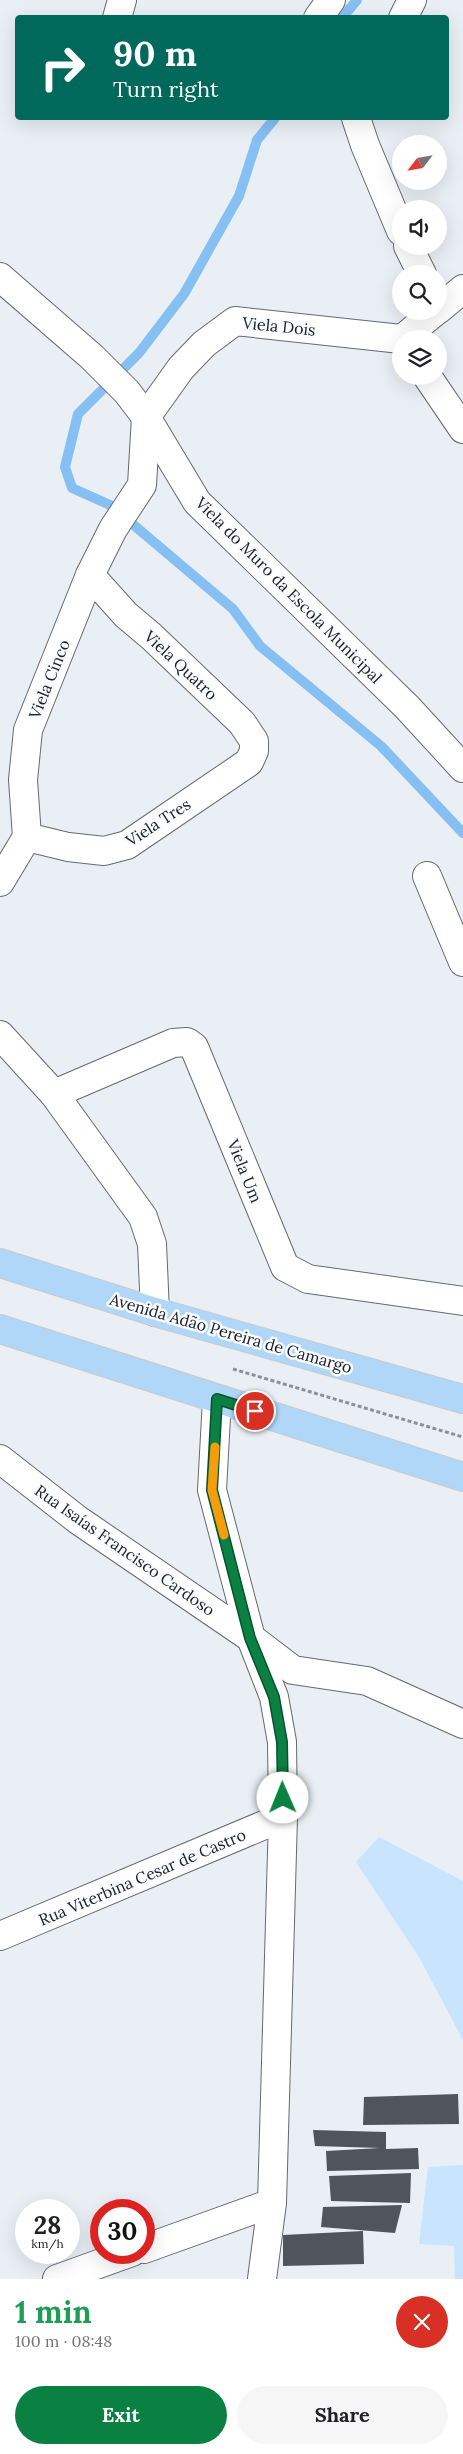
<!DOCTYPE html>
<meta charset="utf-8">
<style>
:root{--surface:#fff;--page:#f6f6f6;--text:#202124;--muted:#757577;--accent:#0b8043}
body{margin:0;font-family:Lora,serif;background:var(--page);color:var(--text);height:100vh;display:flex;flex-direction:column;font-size:19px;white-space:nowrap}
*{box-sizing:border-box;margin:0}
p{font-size:16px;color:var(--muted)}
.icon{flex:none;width:28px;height:28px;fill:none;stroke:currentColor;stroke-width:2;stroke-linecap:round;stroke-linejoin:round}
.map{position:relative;height:2279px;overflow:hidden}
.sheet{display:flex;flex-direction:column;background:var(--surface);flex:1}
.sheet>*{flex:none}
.banner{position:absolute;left:15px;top:15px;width:434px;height:105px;border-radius:5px;box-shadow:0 5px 20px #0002;background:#00695c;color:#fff;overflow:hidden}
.needle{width:32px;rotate:239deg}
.controls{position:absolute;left:392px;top:135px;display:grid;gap:10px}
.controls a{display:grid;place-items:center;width:55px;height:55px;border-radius:50%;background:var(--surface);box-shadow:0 5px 20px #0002;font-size:25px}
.speed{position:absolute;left:15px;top:2199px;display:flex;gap:10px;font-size:25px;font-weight:700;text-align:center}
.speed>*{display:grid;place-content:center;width:65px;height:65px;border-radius:50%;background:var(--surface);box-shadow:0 5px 20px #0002;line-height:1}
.speed small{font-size:12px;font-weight:400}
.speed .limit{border:8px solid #d22;background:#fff;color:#111}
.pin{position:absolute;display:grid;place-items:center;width:42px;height:42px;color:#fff;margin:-21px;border:2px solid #fff;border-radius:50%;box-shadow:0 1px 5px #0007}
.me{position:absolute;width:55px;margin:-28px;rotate:359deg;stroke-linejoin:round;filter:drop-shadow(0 0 4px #0008)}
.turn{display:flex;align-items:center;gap:18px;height:105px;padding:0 15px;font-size:22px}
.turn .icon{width:65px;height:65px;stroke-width:2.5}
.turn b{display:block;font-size:35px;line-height:42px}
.round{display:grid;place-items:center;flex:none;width:52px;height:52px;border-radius:26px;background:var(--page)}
.summary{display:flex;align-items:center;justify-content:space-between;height:85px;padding:0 15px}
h1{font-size:30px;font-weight:800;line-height:38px;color:#1e9e55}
.cta{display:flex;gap:10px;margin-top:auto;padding:10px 15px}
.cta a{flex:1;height:58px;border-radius:30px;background:var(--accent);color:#fff;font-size:20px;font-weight:800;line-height:58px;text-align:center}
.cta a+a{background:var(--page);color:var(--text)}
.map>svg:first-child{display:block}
</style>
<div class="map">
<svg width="463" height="2279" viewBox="0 0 463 2279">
<rect width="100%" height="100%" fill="#e9eff5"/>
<g fill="#c9e4fe">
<path d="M 379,1837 L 463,1881 L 463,2040 L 419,1957 L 356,1862 Z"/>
<path d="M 463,2165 L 463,2279 L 455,2279 L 454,2246 L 419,2244 L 428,2167 Z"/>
</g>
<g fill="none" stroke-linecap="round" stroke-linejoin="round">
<g stroke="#86c0f3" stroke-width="10">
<path d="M 342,18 L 357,0"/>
<path d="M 275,118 L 257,140 L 239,196 L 184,294 L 139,353 L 78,414 L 65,467 L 72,488 L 110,505 L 233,609 L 260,646 L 381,746 L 463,833"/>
</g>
</g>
<g fill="#4f555a">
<path d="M 458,2094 L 459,2124 L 363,2125 L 364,2097 Z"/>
<path d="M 313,2130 L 386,2132 L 386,2149 L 418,2148 L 419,2169 L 327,2171 L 326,2151 L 380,2148 L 315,2146 Z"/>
<path d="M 411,2173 L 410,2203 L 331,2201 L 329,2176 Z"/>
<path d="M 402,2205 L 395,2233 L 321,2227 L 323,2207 Z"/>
<path d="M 363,2231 L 364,2264 L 283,2266 L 283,2235 Z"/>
</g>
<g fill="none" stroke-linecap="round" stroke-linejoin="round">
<defs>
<g id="minor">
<path d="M 117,18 L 122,0"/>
<path d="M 318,18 L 331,0"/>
<path d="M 403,18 L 412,0"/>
<path d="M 356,118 L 365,145 L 401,231"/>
<path d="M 408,246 L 422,274"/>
<path d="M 0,277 L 92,357 L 127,392 L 146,417 L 197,502 L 407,707 L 463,768"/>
<path d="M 439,309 L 463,289"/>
<path d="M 402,339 L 436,311"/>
<path d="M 427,376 L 463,429"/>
<path d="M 27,837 L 23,780 L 28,730 L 90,575 L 113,529 L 142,485 L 146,417 L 181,368 L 204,344 L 235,321 L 401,339"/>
<path d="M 27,837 L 68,847 L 104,851 L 127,845 L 249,762 L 254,751 L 254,741 L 242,723 L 151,636 L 126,615 L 90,575"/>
<path d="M 427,876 L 463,962"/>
<path d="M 0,882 L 27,837"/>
<path d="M 0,1035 L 54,1094 L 143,1217 L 152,1244 L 155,1312"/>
<path d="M 54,1094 L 173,1043 L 187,1042 L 194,1047 L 285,1267 L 308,1279 L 463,1301"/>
<path d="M 217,1399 L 212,1490 L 251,1638 L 274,1697 L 282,1742 L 283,1817 L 272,2203 L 262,2279"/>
<path d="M 0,1459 L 78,1520 L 251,1638 L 293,1670 L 367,1681 L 463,1724"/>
<path d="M 0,1936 L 283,1817"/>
<path d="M 144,2249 L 272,2203"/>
<path d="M 57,2279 L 132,2252"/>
</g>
<g id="major">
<path d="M 0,1263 L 155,1312 L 463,1399"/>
<path d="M 0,1329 L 463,1477"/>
</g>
</defs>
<use href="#minor" stroke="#656a6f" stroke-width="30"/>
<use href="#major" stroke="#c9cacb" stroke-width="30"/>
<path stroke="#8d9196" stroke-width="3" stroke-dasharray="4 2.5" stroke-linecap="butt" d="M 233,1369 L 463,1437"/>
<use href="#minor" stroke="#fff" stroke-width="28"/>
<use href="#major" stroke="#b0d6f8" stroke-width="28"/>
</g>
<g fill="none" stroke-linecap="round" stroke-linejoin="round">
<defs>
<path id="route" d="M 255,1411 L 217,1399 L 212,1490 L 250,1638 L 274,1697 L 282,1742 L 283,1798"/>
</defs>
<use href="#route" stroke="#07532c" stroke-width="12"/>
<use href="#route" stroke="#0b8043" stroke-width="9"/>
<path stroke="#f59e0b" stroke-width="9" d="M 215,1447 L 212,1490 L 224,1535"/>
</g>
<g text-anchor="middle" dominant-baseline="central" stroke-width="5" stroke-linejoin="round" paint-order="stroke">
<g font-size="16" fill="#202325" stroke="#f9fcfe">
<text transform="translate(279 326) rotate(6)">Viela Dois</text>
<text transform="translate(289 590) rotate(45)">Viela do Muro da Escola Municipal</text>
<text transform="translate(181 665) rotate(43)">Viela Quatro</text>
<text transform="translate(49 679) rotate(-68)">Viela Cinco</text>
<text transform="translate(158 822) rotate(-33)">Viela Tres</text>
<text transform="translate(245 1171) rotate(68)">Viela Um</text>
<text transform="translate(231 1333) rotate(16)">Avenida Adão Pereira de Camargo</text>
<text transform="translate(125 1550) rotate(35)">Rua Isaías Francisco Cardoso</text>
<text transform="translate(142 1877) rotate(-23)">Rua Viterbina Cesar de Castro</text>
</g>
</g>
</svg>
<div class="controls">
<a><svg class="needle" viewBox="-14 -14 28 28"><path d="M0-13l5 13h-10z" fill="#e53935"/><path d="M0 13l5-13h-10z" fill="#757577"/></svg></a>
<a><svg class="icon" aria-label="sound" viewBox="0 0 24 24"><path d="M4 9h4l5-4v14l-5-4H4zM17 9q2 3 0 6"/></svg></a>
<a><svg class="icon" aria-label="search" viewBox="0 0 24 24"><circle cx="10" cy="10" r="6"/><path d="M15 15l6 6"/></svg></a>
<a><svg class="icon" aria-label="layers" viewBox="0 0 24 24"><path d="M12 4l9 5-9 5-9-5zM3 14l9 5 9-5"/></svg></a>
</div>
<div class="speed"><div>28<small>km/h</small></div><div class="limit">30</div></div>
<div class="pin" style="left:255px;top:1411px;background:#d93025"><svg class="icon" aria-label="arrive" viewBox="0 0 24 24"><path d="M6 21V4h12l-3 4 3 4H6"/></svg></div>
<svg class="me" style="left:283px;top:1798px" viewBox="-20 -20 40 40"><circle r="19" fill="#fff"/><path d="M0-13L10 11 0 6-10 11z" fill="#0b8043"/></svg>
<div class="banner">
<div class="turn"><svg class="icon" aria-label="right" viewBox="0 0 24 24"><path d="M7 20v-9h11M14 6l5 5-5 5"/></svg><div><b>90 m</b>Turn right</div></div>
</div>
</div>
<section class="sheet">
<div class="summary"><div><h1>1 min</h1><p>100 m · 08:48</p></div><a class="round" style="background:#d93025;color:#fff"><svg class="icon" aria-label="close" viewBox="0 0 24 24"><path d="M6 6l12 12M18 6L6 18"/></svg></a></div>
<div class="cta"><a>Exit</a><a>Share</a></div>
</section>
